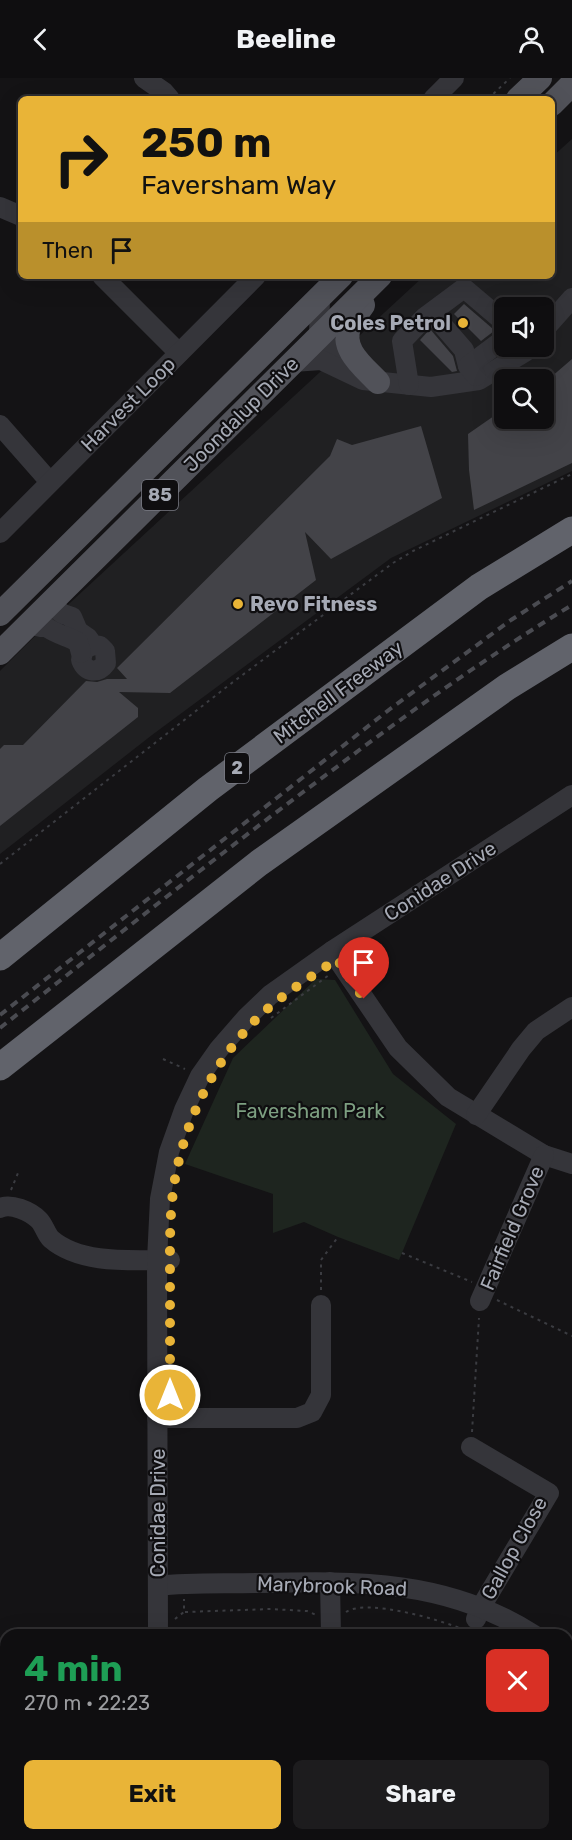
<!DOCTYPE html>
<meta charset="utf-8">
<style>
:root{--surface:#0f0e10;--page:#1d1c1e;--text:#f1f3f6;--muted:#9b9c9f;--line:#2f2e30;--accent:#e9b437}
body{margin:0;font-family:Rubik,sans-serif;background:var(--page);color:var(--text);height:100vh;display:flex;flex-direction:column;font-size:22px;white-space:nowrap}
*{box-sizing:border-box;margin:0}
p{font-size:20px;color:var(--muted)}
.icon{flex:none;width:33px;height:33px;fill:none;stroke:currentColor;stroke-width:2;stroke-linecap:round;stroke-linejoin:round}
.map{position:relative;flex:1;overflow:hidden}
.drawer{position:absolute;left:0px;top:1551px;width:573px;height:212px;display:flex;flex-direction:column;background:var(--surface);border-radius:18px 18px 0 0;box-shadow:0 6px 24px #0002,0 0 0 2px var(--line)}
.drawer>*{flex:none}
.banner{position:absolute;left:18px;top:18px;width:537px;height:183px;border-radius:9px;box-shadow:0 6px 24px #0002,0 0 0 2px var(--line);background:#e9b437;color:#111;overflow:hidden}
.tools{position:absolute;left:494px;top:219px;display:grid;gap:12px}
.tools a{display:grid;place-items:center;width:60px;height:60px;border-radius:9px;background:var(--surface);box-shadow:0 6px 24px #0002,0 0 0 2px var(--line);font-size:30px}
.pin{position:absolute;display:grid;place-items:center;width:51px;height:51px;color:#fff;margin:-62px -26px;border-radius:50% 50% 50% 0;rotate:-45deg;box-shadow:0 0 6px #0007}
.pin .icon{rotate:45deg}
.me{position:absolute;width:66px;margin:-33px;rotate:0deg;stroke-linejoin:round;filter:drop-shadow(0 0 4px #0008)}
.turn{display:flex;align-items:center;gap:21px;height:126px;padding:0 24px;font-size:27px}
.turn .icon{width:78px;height:78px;stroke-width:2.5}
.turn b{display:block;font-size:42px;line-height:51px}
.then{display:flex;align-items:center;height:57px;padding:0 24px;background:#0003;gap:12px;font-size:22px}
.round{display:grid;place-items:center;flex:none;width:63px;height:63px;border-radius:9px;background:var(--page)}
.headline{display:flex;align-items:center;justify-content:space-between;height:102px;padding:0 24px}
h1{font-size:36px;font-weight:700;line-height:45px;color:#1e9e55}
.button{display:flex;gap:12px;margin-top:auto;padding:12px 24px}
.button a{flex:1;height:69px;border-radius:9px;background:var(--accent);color:#111;font-size:24px;font-weight:700;line-height:69px;text-align:center}
.button a+a{background:var(--page);color:var(--text)}
header{display:flex;justify-content:space-between;align-items:center;height:78px;padding:0 24px;background:var(--surface);font-size:27px;font-weight:700}
.map>svg:first-child{display:block}
</style>
<header><svg class="icon" aria-label="back" viewBox="0 0 24 24"><path d="M15 5l-7 7 7 7"/></svg>Beeline<svg class="icon" aria-label="person" viewBox="0 0 24 24"><circle cx="12" cy="8" r="4"/><path d="M4 21q1-7 8-7t8 7"/></svg></header>
<div class="map">
<svg width="572" height="1762" viewBox="0 0 572 1762">
<rect width="100%" height="100%" fill="#141315"/>
<path fill="#202022" fill-rule="evenodd" d="M 572,61 L 572,393 L 391,480 L 152,657 L 0,776 L 0,593 L 45,548 L 424,198 L 552,198 L 552,79 ZM 504,230 L 543,230 L 543,268 L 504,268 ZM 504,302 L 543,302 L 543,340 L 504,340 Z"/>
<path fill="#1e251f" d="M 316,901 L 335,902 L 393,996 L 456,1046 L 399,1182 L 338,1159 L 304,1144 L 273,1155 L 273,1116 L 185,1086 L 233,980 Z"/>
<g fill="#434348">
<path d="M 464,226 L 493,251 L 494,253 L 481,263 L 454,236 Z"/>
<path d="M 430,251 L 453,278 L 457,293 L 452,294 L 420,262 Z"/>
<path d="M 572,281 L 572,385 L 474,432 L 469,392 L 468,356 L 504,331 L 504,340 L 543,340 L 543,306 Z"/>
<path d="M 421,348 L 442,420 L 331,481 L 305,454 L 316,502 L 170,615 L 119,614 L 138,630 L 138,639 L 0,748 L 0,671 L 4,667 L 23,667 L 86,603 L 97,604 L 107,601 L 127,601 L 117,590 L 330,378 L 337,361 L 352,367 Z"/>
</g>
<g fill="none" stroke-linecap="round" stroke-linejoin="round">
<g stroke="#3b3c41" stroke-width="2" stroke-dasharray="3 4.5" stroke-linecap="butt">
<path d="M 488,21 L 510,0"/>
<path d="M 0,786 L 233,604 L 393,485 L 413,473 L 572,396"/>
<path d="M 271,940 L 329,897"/>
<path d="M 163,981 L 185,991"/>
<path d="M 11,1112 L 18,1095"/>
<path d="M 402,1175 L 472,1204"/>
<path d="M 321,1212 L 321,1182 L 338,1159"/>
<path d="M 497,1222 L 572,1258"/>
<path d="M 472,1354 L 479,1240"/>
<path d="M 185,1534 L 271,1531 L 307,1533 L 316,1537"/>
<path d="M 346,1534 C 367,1520 440,1542 462,1551"/>
<path d="M 175,1541 L 184,1534 L 184,1521"/>
<path d="M 145,1762 L 147,1756"/>
</g>
<g stroke="#35353a" stroke-width="20">
<path d="M 144,0 L 164,14 L 170,21"/>
<path d="M 433,21 L 454,0"/>
<path d="M 0,129 L 21,138"/>
<path d="M 102,198 L 179,275"/>
<path d="M 320,220 L 319,258 L 352,292"/>
<path d="M 432,235 L 464,272 L 468,288"/>
<path d="M 543,253 L 572,220"/>
<path d="M 293,284 L 321,282 L 363,302 L 431,309 L 479,302 L 525,274 L 529,268"/>
<path d="M 476,298 L 468,288 L 504,261"/>
<path d="M 409,307 L 402,263 L 425,239 L 464,210 L 504,244"/>
<path d="M 0,347 L 50,404"/>
<path d="M 0,455 L 256,198"/>
<path d="M 49,526 L 63,536 L 72,539 L 78,553 L 88,560 L 93,567 L 100,568 L 105,573 L 106,585 C 98,596 86,595 81,582 L 84,571 L 93,567"/>
<path d="M 29,546 L 41,549 L 45,548 C 55,556 67,558 78,564 L 81,575"/>
<path d="M 332,873 L 398,970 L 448,1019 L 544,1077 L 572,1086"/>
<path d="M 476,1037 L 521,971 L 536,953 L 572,929"/>
<path d="M 0,1130 C 11,1125 30,1133 39,1142 C 44,1147 46,1156 51,1161 C 81,1187 133,1182 170,1182"/>
<path d="M 480,1223 L 544,1077"/>
<path d="M 157,1340 L 297,1340 L 312,1334 L 321,1317 L 321,1227"/>
<path d="M 471,1369 L 549,1415 L 481,1529 L 476,1541"/>
<path d="M 330,1504 L 331,1557"/>
<path d="M 158,1508 C 191,1504 225,1506 259,1505 C 358,1503 447,1501 534,1557"/>
<path d="M 158,1557 L 157,1182 L 160,1121 L 169,1074 L 184,1032 L 200,998 L 219,971 L 246,940 L 270,917 L 332,873 L 572,717"/>
<path d="M 567,1596 L 572,1600"/>
<path d="M 0,1642 L 6,1644"/>
<path d="M 336,1756 L 336,1762"/>
<path d="M 123,1762 L 126,1756"/>
<path d="M 497,1762 L 497,1756"/>
</g>
<g stroke="#515259" stroke-width="24">
<path d="M 518,21 L 540,0"/>
<path d="M 552,26 L 572,6"/>
<path d="M 363,227 C 359,233 353,240 350,247 C 339,271 364,289 378,304"/>
<path d="M 0,536 L 341,198"/>
<path d="M 0,575 L 380,198"/>
</g>
<g stroke="#61636b" stroke-width="27">
<path d="M 0,879 L 208,711 L 479,509 L 572,452"/>
<path d="M 0,989 L 259,785 L 507,609 L 572,569"/>
</g>
<g stroke="#4a4b51" stroke-width="4" stroke-dasharray="8 6" stroke-linecap="butt">
<path d="M 0,937 L 390,631 L 511,542 L 572,503"/>
<path d="M 0,950 C 109,864 218,777 330,694 C 408,635 488,578 572,527"/>
</g>
</g>
<g fill="none" stroke-linecap="round" stroke-linejoin="round">
<path stroke="#e9b437" stroke-width="10" stroke-dasharray="0 18" d="M 170,1317 C 170,1281 170,1244 170,1207 C 170,1174 169,1140 174,1107 C 185,1037 221,967 277,923 C 296,908 317,895 337,881 L 364,921"/>
</g>
<g fill="#e9b437" stroke="#0f0e10" stroke-width="2">
<circle cx="463" cy="245" r="6"/>
<circle cx="238" cy="526" r="6"/>
</g>
<g text-anchor="middle" dominant-baseline="central" stroke-width="4.5" stroke-linejoin="round" paint-order="stroke">
<g fill="#0f0e10" stroke="#797b84" stroke-width="1.5">
<rect x="142" y="402" width="36" height="30" rx="4.5"/>
<rect x="225" y="675" width="24" height="30" rx="4.5"/>
</g>
<g font-size="18" font-weight="bold" fill="#a6aab5">
<text x="160" y="417">85</text>
<text x="237" y="690">2</text>
</g>
<g font-size="20" font-weight="bold" fill="#a6aab5" stroke="#0f0e10" text-anchor="end">
<text x="451" y="245">Coles Petrol</text>
<text x="250" y="526" text-anchor="start">Revo Fitness</text>
</g>
<g font-size="20" fill="#a6aab5" stroke="#0f0e10">
<text transform="translate(128 326) rotate(-45)">Harvest Loop</text>
<text transform="translate(241 336) rotate(-45)">Joondalup Drive</text>
<text transform="translate(338 614) rotate(-37)">Mitchell Freeway</text>
<text transform="translate(440 803) rotate(-33)">Conidae Drive</text>
<text transform="translate(512 1150) rotate(-67)">Fairfield Grove</text>
<text transform="translate(158 1435) rotate(-90)">Conidae Drive</text>
<text transform="translate(514 1470) rotate(-61)">Gallop Close</text>
<text transform="translate(332 1508) rotate(2)">Marybrook Road</text>
</g>
<g font-size="20" fill="#7d9f81" stroke="#0f0e10">
<text x="310" y="1033">Faversham Park</text>
</g>
</g>
</svg>
<div class="tools">
<a><svg class="icon" aria-label="sound" viewBox="0 0 24 24"><path d="M4 9h4l5-4v14l-5-4H4zM17 9q2 3 0 6"/></svg></a>
<a><svg class="icon" aria-label="search" viewBox="0 0 24 24"><circle cx="10" cy="10" r="6"/><path d="M15 15l6 6"/></svg></a>
</div>
<div class="pin" style="left:364px;top:921px;background:#d93025"><svg class="icon" aria-label="arrive" viewBox="0 0 24 24"><path d="M6 21V4h12l-3 4 3 4H6"/></svg></div>
<svg class="me" style="left:170px;top:1317px" viewBox="-20 -20 40 40"><circle r="17" fill="#e9b437" stroke="#fff" stroke-width="3"/><path d="M0-11L8 9 0 5-8 9z" fill="#fff"/></svg>
<div class="banner">
<div class="turn"><svg class="icon" aria-label="right" viewBox="0 0 24 24"><path d="M7 20v-9h11M14 6l5 5-5 5"/></svg><div><b>250 m</b>Faversham Way</div></div>
<div class="then">Then<svg class="icon" aria-label="arrive" viewBox="0 0 24 24"><path d="M6 21V4h12l-3 4 3 4H6"/></svg></div>
</div>
<section class="drawer">
<div class="headline"><div><h1>4 min</h1><p>270 m · 22:23</p></div><a class="round" style="background:#d93025;color:#fff"><svg class="icon" aria-label="close" viewBox="0 0 24 24"><path d="M6 6l12 12M18 6L6 18"/></svg></a></div>
<div class="button"><a>Exit</a><a>Share</a></div>
</section>
</div>
